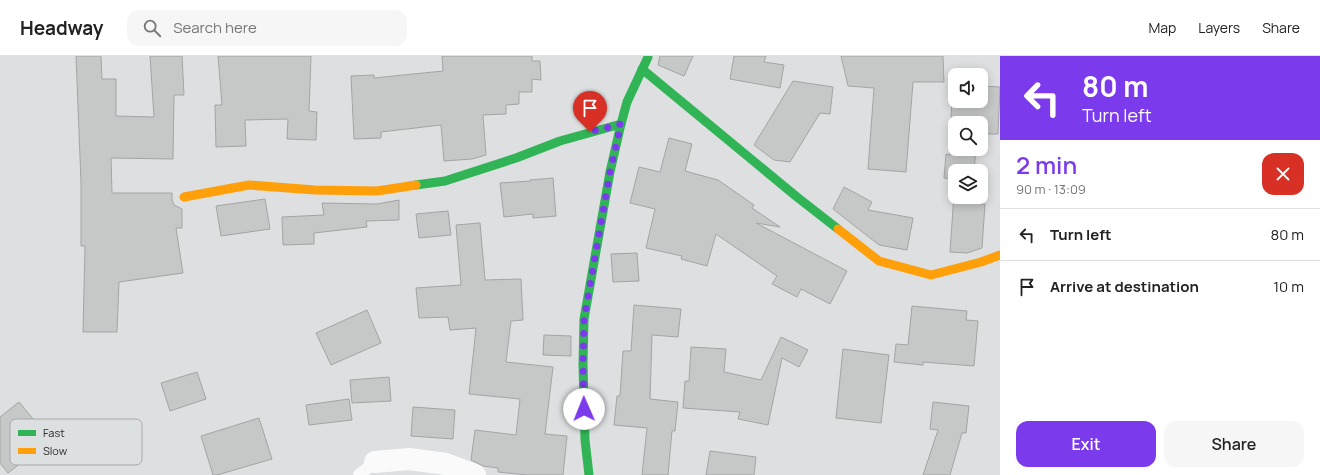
<!DOCTYPE html>
<meta charset="utf-8">
<style>
:root{--surface:#fff;--page:#f6f6f6;--text:#222;--muted:#767676;--line:#e0e0e0;--accent:#7c3aed}
body{margin:0;font-family:Manrope,sans-serif;background:var(--page);color:var(--text);height:100vh;display:flex;flex-direction:column;font-size:15px;white-space:nowrap}
*{box-sizing:border-box;margin:0}
p{font-size:13px;color:var(--muted)}
.icon{flex:none;width:22px;height:22px;fill:none;stroke:currentColor;stroke-width:2;stroke-linecap:round;stroke-linejoin:round}
.map{position:relative;flex:1;overflow:hidden}
.sheet{display:flex;flex-direction:column;background:var(--surface);width:320px}
.sheet>*{flex:none}
.banner{background:#7c3aed;color:#fff;overflow:hidden}
.tools{position:absolute;left:948px;top:12px;display:grid;gap:8px}
.tools a{display:grid;place-items:center;width:40px;height:40px;border-radius:8px;background:var(--surface);box-shadow:0 2px 10px #0003;font-size:20px}
.pin{position:absolute;display:grid;place-items:center;width:34px;height:34px;color:#fff;margin:-41px -17px;border-radius:50% 50% 50% 0;rotate:-45deg;box-shadow:0 0 4px #0007}
.pin .icon{rotate:45deg}
.me{position:absolute;width:44px;margin:-22px;rotate:359deg;stroke-linejoin:round;filter:drop-shadow(0 0 3px #0008)}
.turn{display:flex;align-items:center;gap:14px;height:84px;padding:0 16px;font-size:18px}
.turn .icon{width:52px;height:52px;stroke-width:2.5}
.turn b{display:block;font-size:28px;line-height:34px}
.round{display:grid;place-items:center;flex:none;width:42px;height:42px;border-radius:12px;background:var(--page)}
.headline{display:flex;align-items:center;justify-content:space-between;height:68px;padding:0 16px}
h1{font-size:24px;font-weight:600;line-height:30px;color:var(--accent)}
.action{display:flex;gap:8px;margin-top:auto;padding:8px 16px}
.action a{flex:1;height:46px;border-radius:12px;background:var(--accent);color:#fff;font-size:16px;font-weight:600;line-height:46px;text-align:center}
.action a+a{background:var(--page);color:var(--text)}
ul{padding:0;list-style:none}
li{display:flex;align-items:center;gap:12px;height:52px;padding:0 16px;border-top:1px solid var(--line)}
li div{flex:1}
li b{display:block;font-size:15px}
li em{font-style:normal}
header{display:flex;align-items:center;gap:24px;box-sizing:border-box;height:56px;padding:0 20px;background:var(--surface);border-bottom:1px solid var(--line)}
header strong{font-size:19px}
nav{display:flex;gap:22px;margin-inline-start:auto;font-size:14px}
.search{width:280px;height:36px;background:var(--page);display:flex;align-items:center;gap:10px;box-sizing:border-box;padding:0 14px;border-radius:12px;color:var(--muted);font-size:15px}
main{display:flex;flex:1;min-height:0}
.map>svg:first-child{display:block}
</style>
<header>
<strong>Headway</strong>
<div class="search"><svg class="icon" aria-label="search" viewBox="0 0 24 24"><circle cx="10" cy="10" r="6"/><path d="M15 15l6 6"/></svg>Search here</div>
<nav><a>Map</a><a>Layers</a><a>Share</a></nav>
</header>
<main>
<div class="map">
<svg width="1000" height="419" viewBox="0 0 1000 419">
<rect width="100%" height="100%" fill="#dddfe0"/>
<g fill="#c6c8c8" stroke="#a3a5a5">
<path d="M 76,0 L 101,0 L 102,23 L 116,23 L 116,60 L 154,61 L 150,0 L 182,0 L 184,39 L 174,39 L 173,103 L 111,102 L 112,137 L 172,137 L 172,144 L 174,149 L 182,153 L 182,172 L 176,172 L 183,217 L 119,226 L 117,276 L 83,276 L 85,190 L 81,190 L 81,126 Z"/>
<path d="M 218,0 L 311,0 L 309,55 L 317,56 L 316,84 L 287,83 L 288,63 L 245,64 L 246,90 L 216,91 L 215,49 L 222,49 Z"/>
<path d="M 442,0 L 532,0 L 532,5 L 540,5 L 541,24 L 532,23 L 532,36 L 519,36 L 519,48 L 506,49 L 506,58 L 483,59 L 486,99 L 472,103 L 444,105 L 441,69 L 381,76 L 381,82 L 354,83 L 351,20 L 374,19 L 374,22 L 443,15 Z"/>
<path d="M 660,0 L 693,0 L 684,20 L 658,9 Z"/>
<path d="M 734,0 L 766,0 L 764,6 L 784,9 L 780,32 L 730,23 Z"/>
<path d="M 841,0 L 943,0 L 944,26 L 913,26 L 906,116 L 868,113 L 874,32 L 848,30 Z"/>
<path d="M 793,25 L 833,31 L 830,58 L 820,57 L 790,106 L 774,104 L 754,89 Z"/>
<path d="M 981,30 L 1000,31 L 998,78 L 981,78 L 981,67 L 955,67 L 955,93 L 976,93 L 974,115 L 955,115 L 955,141 L 972,141 L 971,147 L 985,148 L 982,192 L 967,197 L 950,196 L 955,123 L 944,122 L 946,98 L 950,99 L 952,33 L 955,33 L 955,45 L 981,45 Z"/>
<path d="M 669,82 L 692,88 L 685,115 L 718,124 L 754,149 L 752,152 L 780,171 L 756,167 L 847,215 L 830,248 L 801,233 L 797,241 L 772,228 L 777,220 L 716,178 L 707,210 L 681,203 L 682,200 L 646,192 L 655,153 L 630,147 L 639,111 L 660,116 Z"/>
<path d="M 553,122 L 556,160 L 533,162 L 533,158 L 504,161 L 500,127 L 530,125 L 530,124 Z"/>
<path d="M 844,131 L 872,146 L 868,154 L 913,162 L 907,194 L 879,189 L 833,153 Z"/>
<path d="M 265,143 L 270,173 L 221,180 L 216,150 Z"/>
<path d="M 399,144 L 399,164 L 366,165 L 367,171 L 314,177 L 314,188 L 283,189 L 282,161 L 324,159 L 322,147 L 377,148 Z"/>
<path d="M 448,155 L 451,179 L 419,182 L 416,158 Z"/>
<path d="M 480,167 L 485,224 L 521,223 L 523,264 L 511,265 L 506,306 L 553,311 L 545,378 L 567,380 L 563,419 L 527,419 L 498,416 L 498,412 L 483,410 L 471,404 L 475,374 L 516,379 L 520,343 L 469,338 L 476,272 L 450,274 L 448,261 L 419,262 L 416,232 L 461,229 L 456,169 Z"/>
<path d="M 637,197 L 639,225 L 613,226 L 611,198 Z"/>
<path d="M 634,249 L 681,253 L 678,281 L 652,279 L 650,343 L 678,346 L 675,375 L 672,375 L 668,419 L 642,419 L 647,372 L 614,369 L 617,340 L 620,340 L 623,295 L 631,295 Z"/>
<path d="M 912,250 L 967,255 L 966,264 L 978,265 L 974,310 L 923,306 L 923,309 L 894,306 L 896,288 L 908,289 Z"/>
<path d="M 367,254 L 381,287 L 331,309 L 316,277 Z"/>
<path d="M 544,279 L 571,280 L 571,300 L 543,299 Z"/>
<path d="M 781,281 L 808,294 L 799,311 L 782,302 L 768,369 L 738,363 L 740,356 L 683,352 L 685,325 L 689,325 L 691,291 L 726,293 L 724,316 L 761,324 Z"/>
<path d="M 843,293 L 889,299 L 881,367 L 836,362 Z"/>
<path d="M 197,316 L 206,343 L 170,355 L 161,327 Z"/>
<path d="M 389,321 L 391,345 L 352,347 L 350,324 Z"/>
<path d="M 349,343 L 352,364 L 309,369 L 306,349 Z"/>
<path d="M 19,346 L 34,364 L 23,372 L 40,392 L 8,417 L 0,407 L 0,361 Z"/>
<path d="M 933,346 L 969,350 L 966,377 L 962,377 L 950,419 L 923,419 L 938,374 L 930,373 Z"/>
<path d="M 413,351 L 455,354 L 453,383 L 411,380 Z"/>
<path d="M 259,362 L 272,403 L 217,419 L 213,419 L 201,380 Z"/>
<path d="M 710,395 L 756,401 L 754,419 L 706,419 Z"/>
</g>
<g fill="none" stroke-linecap="round" stroke-linejoin="round">
<path stroke="#fafafa" stroke-width="12" d="M 359,419 L 375,406"/>
<path stroke="#fafafa" stroke-width="22" d="M 375,406 L 409,403 L 446,408 L 475,419"/>
<g stroke="#30b455" stroke-width="9">
<path d="M 642,13 L 797,141 L 838,173"/>
<path d="M 416,129 L 445,125 L 516,102 L 560,85 L 621,68"/>
<path d="M 589,419 L 585,384 L 583,308 L 584,263 L 610,116 L 621,68 L 627,46 L 648,1"/>
</g>
<g stroke="#ff9f0a" stroke-width="9">
<path d="M 184,141 L 249,129 L 315,134 L 377,135 L 416,129"/>
<path d="M 838,173 L 879,205 L 931,219 L 981,206 L 1000,199"/>
</g>
</g>
<g fill="none" stroke-linecap="round" stroke-linejoin="round">
<path stroke="#7c3aed" stroke-width="7" stroke-dasharray="0 12.6" d="M 584,353 L 583,308 L 584,263 L 610,116 L 621,68 L 590,76"/>
</g>
<rect x="10" y="363" width="132" height="46" rx="6" fill="#dce0e1" stroke="#a7aaab" stroke-width="1"/>
<rect x="18" y="374" width="18" height="6" fill="#30b455"/>
<rect x="18" y="392" width="18" height="6" fill="#ff9f0a"/>
<g font-size="11" fill="#2c2d2e">
<text x="43" y="381">Fast</text>
<text x="43" y="399">Slow</text>
</g>
</svg>
<div class="tools">
<a><svg class="icon" aria-label="sound" viewBox="0 0 24 24"><path d="M4 9h4l5-4v14l-5-4H4zM17 9q2 3 0 6"/></svg></a>
<a><svg class="icon" aria-label="search" viewBox="0 0 24 24"><circle cx="10" cy="10" r="6"/><path d="M15 15l6 6"/></svg></a>
<a><svg class="icon" aria-label="layers" viewBox="0 0 24 24"><path d="M12 4l9 5-9 5-9-5zM3 14l9 5 9-5"/></svg></a>
</div>
<div class="pin" style="left:590px;top:76px;background:#d93025"><svg class="icon" aria-label="arrive" viewBox="0 0 24 24"><path d="M6 21V4h12l-3 4 3 4H6"/></svg></div>
<svg class="me" style="left:584px;top:353px" viewBox="-20 -20 40 40"><circle r="19" fill="#fff"/><path d="M0-13L10 11 0 6-10 11z" fill="#7c3aed"/></svg>
</div>
<section class="sheet">
<div class="banner">
<div class="turn"><svg class="icon" aria-label="left" viewBox="0 0 24 24"><path d="M17 20v-9H6M10 6l-5 5 5 5"/></svg><div><b>80 m</b>Turn left</div></div>
</div>
<div class="headline"><div><h1>2 min</h1><p>90 m · 13:09</p></div><a class="round" style="background:#d93025;color:#fff"><svg class="icon" aria-label="close" viewBox="0 0 24 24"><path d="M6 6l12 12M18 6L6 18"/></svg></a></div>
<ul>
<li><svg class="icon" aria-label="left" viewBox="0 0 24 24"><path d="M17 20v-9H6M10 6l-5 5 5 5"/></svg><div><b>Turn left</b></div><em>80 m</em></li>
<li><svg class="icon" aria-label="arrive" viewBox="0 0 24 24"><path d="M6 21V4h12l-3 4 3 4H6"/></svg><div><b>Arrive at destination</b></div><em>10 m</em></li>
</ul>
<div class="action"><a>Exit</a><a>Share</a></div>
</section>
</main>
